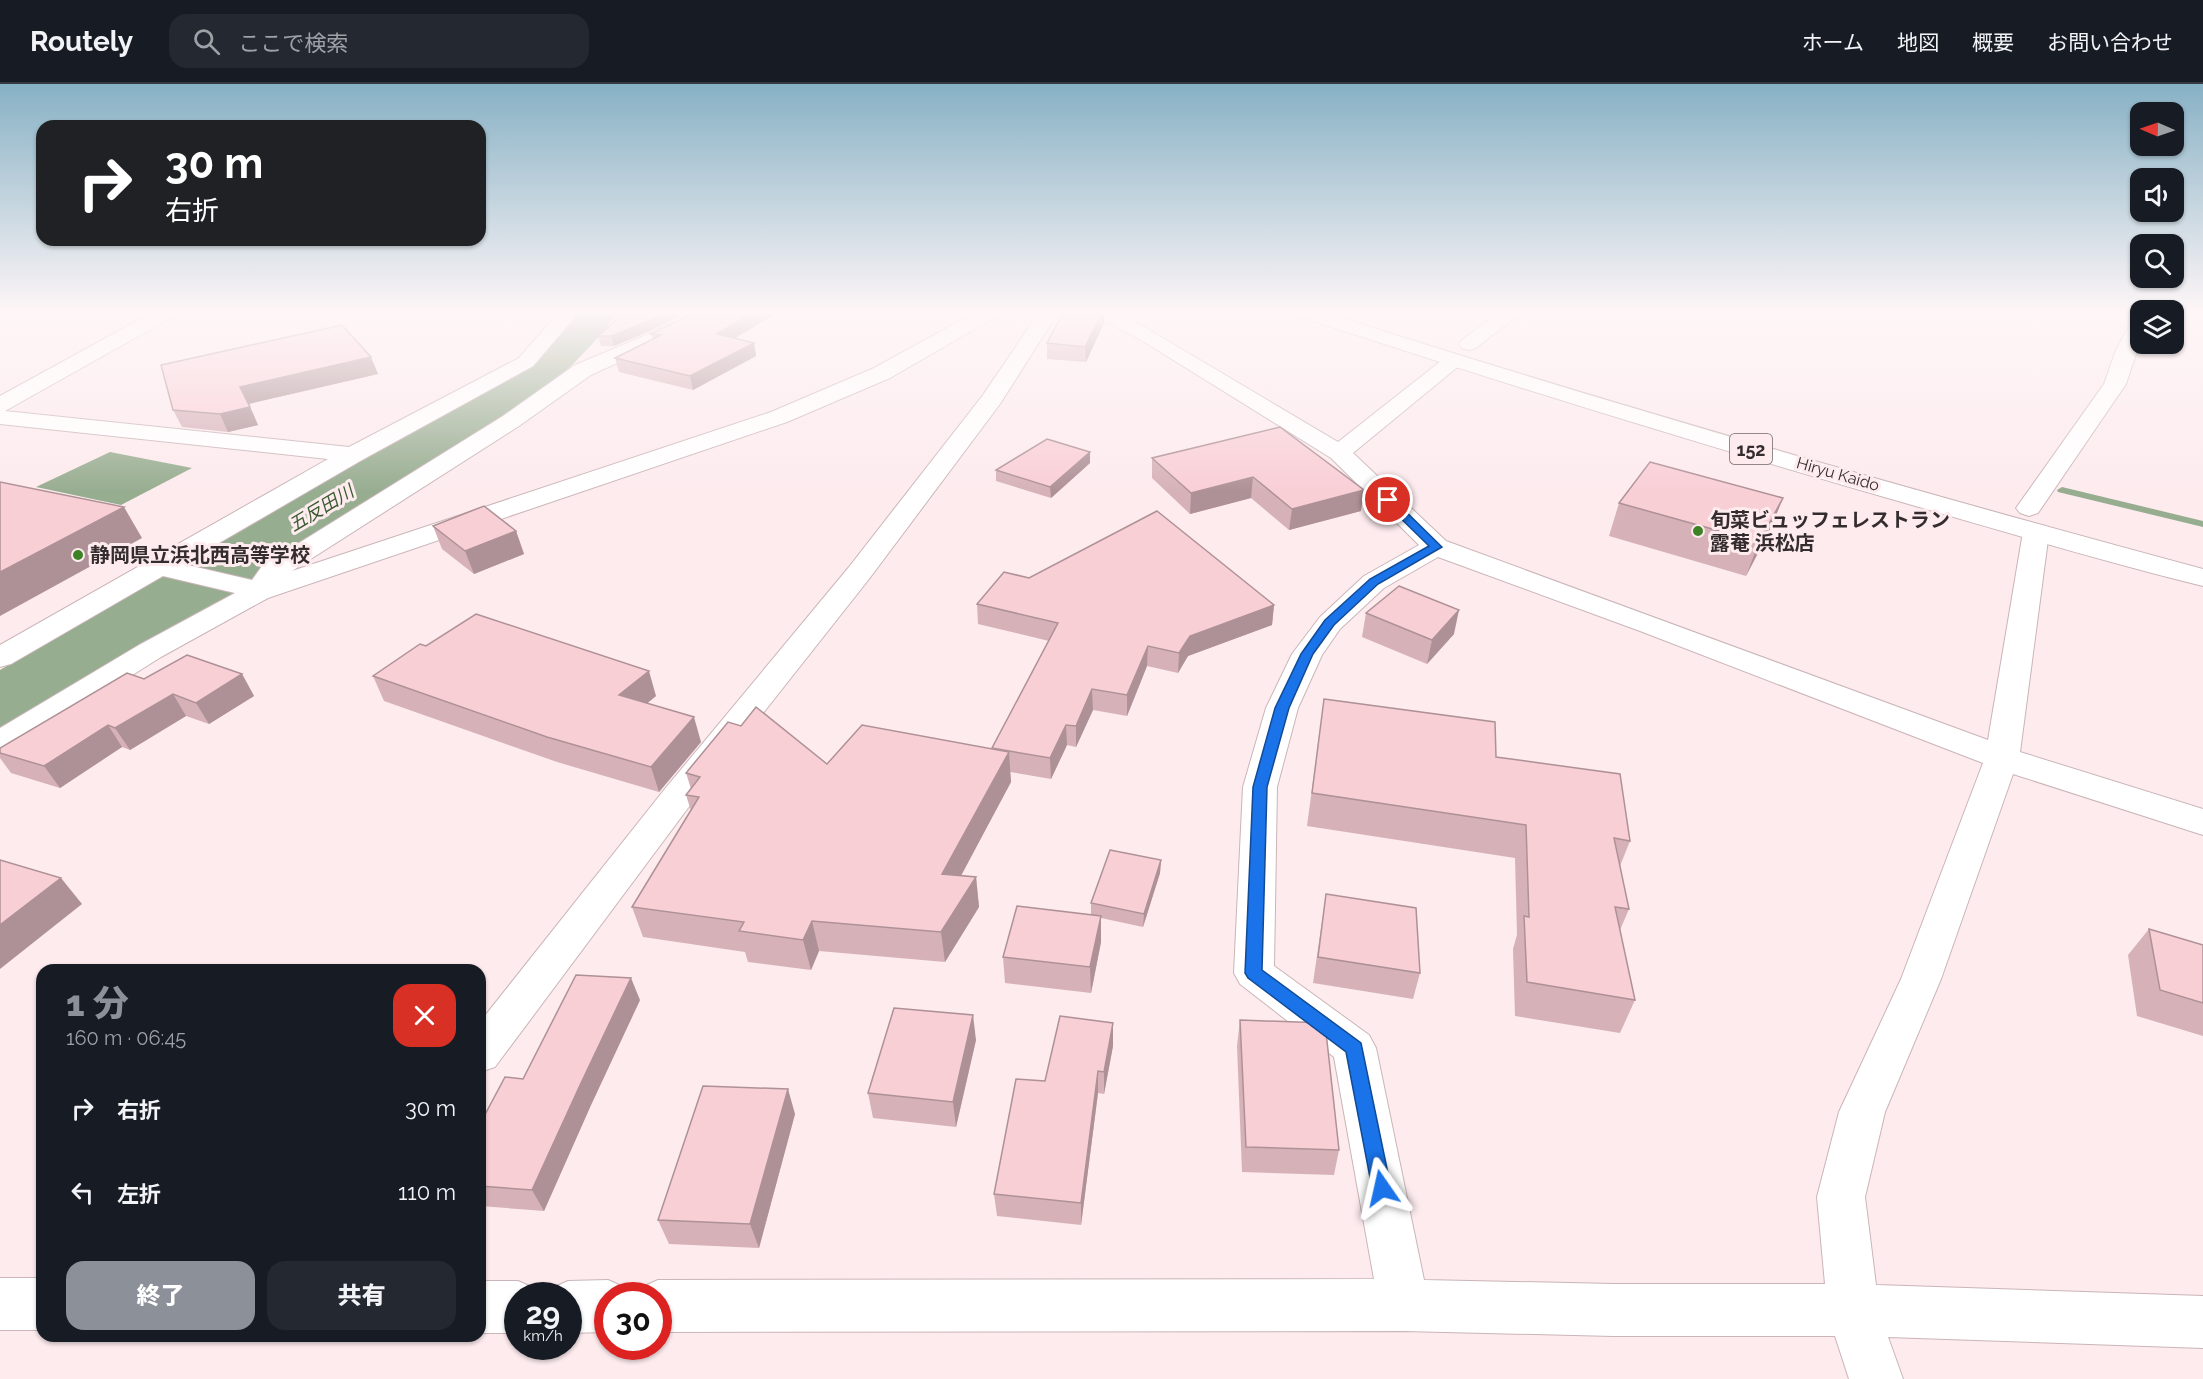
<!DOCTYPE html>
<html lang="ja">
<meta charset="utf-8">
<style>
:root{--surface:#171b24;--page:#242831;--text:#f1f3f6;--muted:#9ea1a6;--line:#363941;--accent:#8c9099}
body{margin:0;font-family:Raleway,"Noto Sans JP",sans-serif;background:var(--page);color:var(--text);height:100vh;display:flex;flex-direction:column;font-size:22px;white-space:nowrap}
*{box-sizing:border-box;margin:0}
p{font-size:20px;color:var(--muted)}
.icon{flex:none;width:33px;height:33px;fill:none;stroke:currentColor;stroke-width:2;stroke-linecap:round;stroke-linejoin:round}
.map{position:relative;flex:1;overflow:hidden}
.drawer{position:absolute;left:36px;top:880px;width:450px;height:378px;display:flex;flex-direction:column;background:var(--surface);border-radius:18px;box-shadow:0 2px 4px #0004}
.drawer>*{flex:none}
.top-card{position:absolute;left:36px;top:36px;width:450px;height:126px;border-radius:18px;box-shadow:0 2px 4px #0004;background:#202124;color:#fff;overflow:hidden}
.needle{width:39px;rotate:272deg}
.tools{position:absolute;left:2130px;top:18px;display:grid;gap:12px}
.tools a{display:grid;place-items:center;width:54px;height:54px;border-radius:12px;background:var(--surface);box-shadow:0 2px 4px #0004;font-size:30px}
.speed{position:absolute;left:504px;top:1198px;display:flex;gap:12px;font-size:30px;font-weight:700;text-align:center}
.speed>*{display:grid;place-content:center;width:78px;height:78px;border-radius:50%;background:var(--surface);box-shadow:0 2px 4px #0004;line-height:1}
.speed small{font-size:15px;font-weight:400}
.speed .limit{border:9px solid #d22;background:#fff;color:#111}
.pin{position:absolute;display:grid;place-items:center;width:51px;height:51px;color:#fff;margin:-26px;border:3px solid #fff;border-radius:50%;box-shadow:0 2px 6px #0007}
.me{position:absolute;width:66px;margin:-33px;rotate:349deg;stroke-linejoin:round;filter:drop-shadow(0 0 4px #0008)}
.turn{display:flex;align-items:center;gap:21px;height:126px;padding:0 30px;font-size:27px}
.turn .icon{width:78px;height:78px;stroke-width:2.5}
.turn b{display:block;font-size:42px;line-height:51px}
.round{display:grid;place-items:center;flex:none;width:63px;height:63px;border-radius:18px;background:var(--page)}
.headline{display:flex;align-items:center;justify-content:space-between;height:102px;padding:0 30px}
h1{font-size:36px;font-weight:800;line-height:45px;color:var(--accent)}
.button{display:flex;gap:12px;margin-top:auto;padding:12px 30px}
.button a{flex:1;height:69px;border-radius:18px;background:var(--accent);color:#fff;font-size:24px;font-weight:800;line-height:69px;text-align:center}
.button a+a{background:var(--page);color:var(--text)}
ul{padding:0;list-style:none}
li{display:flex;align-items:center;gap:18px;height:84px;padding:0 30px}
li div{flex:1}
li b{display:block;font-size:22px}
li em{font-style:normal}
header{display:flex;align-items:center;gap:36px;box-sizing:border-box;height:84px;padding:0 30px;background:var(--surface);border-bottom:2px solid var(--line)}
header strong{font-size:28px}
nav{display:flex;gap:33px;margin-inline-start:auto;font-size:21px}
.search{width:420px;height:54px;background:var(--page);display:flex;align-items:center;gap:15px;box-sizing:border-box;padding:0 21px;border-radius:18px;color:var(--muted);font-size:22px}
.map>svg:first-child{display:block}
</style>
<header>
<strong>Routely</strong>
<div class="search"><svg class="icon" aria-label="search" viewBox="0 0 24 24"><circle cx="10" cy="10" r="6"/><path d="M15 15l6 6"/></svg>ここで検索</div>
<nav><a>ホーム</a><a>地図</a><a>概要</a><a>お問い合わせ</a></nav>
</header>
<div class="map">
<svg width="2203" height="1295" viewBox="0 0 2203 1295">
<rect width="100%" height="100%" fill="#fdebee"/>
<path fill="#97ad90" d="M 110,368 L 192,384 L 121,421 L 36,403 Z"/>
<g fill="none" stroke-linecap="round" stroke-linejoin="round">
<path fill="#97ad90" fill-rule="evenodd" d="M 2062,403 L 2203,437 L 2203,443 L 2058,408 L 2057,406 Z"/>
<path fill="#97ad90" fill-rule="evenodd" d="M 568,227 L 618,227 C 558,314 462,364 375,420 C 260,494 144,566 28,638 L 0,645 L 0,586 L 265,433 L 482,302 L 539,258 Z"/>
<defs>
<g id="minor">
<path d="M 155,227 L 179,227 L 176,231 L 5,327 L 349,363 L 519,274 L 560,227 L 580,227 L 533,282 L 362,376 L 183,480 L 252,496 L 262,482 L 503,332 L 575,281 L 651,249 L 691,227 L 715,227 L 712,231 L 665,257 L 591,291 L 519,342 L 292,487 L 771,328 L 874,284 L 978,227 L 1002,227 L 999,231 L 890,294 L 787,338 L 268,514 L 161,573 L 12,667 L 0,670 L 0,644 L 139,561 L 235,509 L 163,492 L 11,580 L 0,583 L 0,561 L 328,375 L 0,340 L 0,312 Z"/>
<path d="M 1040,227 L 1059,227 L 1000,320 L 869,495 L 688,724 L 495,983 L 480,988 L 480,938 L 664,706 L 849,483 L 983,311 Z"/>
<path d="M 1083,227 L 1111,227 L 1124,231 L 1338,358 L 1446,273 L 1453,271 L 1460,273 L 1464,277 L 1460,281 L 1353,369 L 1446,457 L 1988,656 L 2023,448 L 2027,442 L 2036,440 L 2045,442 L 2049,448 L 2020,668 L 2203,725 L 2203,751 L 2013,690 L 1941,895 L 1885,1028 L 1865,1113 L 1876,1201 L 2203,1212 L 2203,1264 L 1888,1253 L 1903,1295 L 1849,1295 L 1835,1252 L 1613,1252 L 1404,1247 L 658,1248 L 658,1212 L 636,1212 L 640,1204 L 658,1196 L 1374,1195 L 1334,973 L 1240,900 L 1234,889 L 1243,703 L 1266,624 L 1292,570 L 1320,533 L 1364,492 L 1419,461 L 1331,374 L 1146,259 L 1110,239 L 1085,231 ZM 1438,473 L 1640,547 L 1983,679 L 1901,895 L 1839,1028 L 1817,1113 L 1825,1200 L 1613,1200 L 1424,1196 L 1376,964 L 1369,951 L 1274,882 L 1277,703 L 1298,624 L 1322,571 L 1340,545 L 1384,504 Z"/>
<path d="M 1501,227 L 1523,227 L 1476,264 L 1469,266 L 1462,264 L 1459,260 L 1462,256 Z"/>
<path d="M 2140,233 L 2140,258 L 2126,300 L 2038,429 L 2029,432 L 2020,429 L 2016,424 L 2104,300 L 2116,266 L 2133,235 Z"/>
<rect x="0" y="1194" width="42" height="52"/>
<path d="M 608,1196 L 626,1204 L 630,1212 L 608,1212 L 608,1248 L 568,1249 L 568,1212 L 547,1212 L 550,1205 L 568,1197 Z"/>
<path d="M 480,1197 L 518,1197 L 536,1205 L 539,1212 L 518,1212 L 518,1249 L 480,1249 Z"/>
</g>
<path id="highway" d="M 1292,227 L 1320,227 C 1612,321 1907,405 2203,485 L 2203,502 C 2108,479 2013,450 1919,423 C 1709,363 1502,299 1295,231 Z"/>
</defs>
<use href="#minor" stroke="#cab5b8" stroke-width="2"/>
<use href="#highway" stroke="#cab5b8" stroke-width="2"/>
<use href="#minor" fill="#fff" fill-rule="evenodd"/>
<use href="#highway" fill="#fff" fill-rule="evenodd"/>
</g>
<g fill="#d6b2b8">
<path d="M 697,227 L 776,227 L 777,229 L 735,254 L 754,259 L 756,272 L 693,306 L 619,288 L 615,274 L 653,255 L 651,250 Z"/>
<path d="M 1064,227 L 1104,227 L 1104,239 L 1086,278 L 1047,275 L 1047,259 Z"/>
<path d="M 650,247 L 614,262 L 601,262 L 598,252 Z"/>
<path d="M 378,290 L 249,320 L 258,341 L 228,348 L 182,343 L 173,326 Z"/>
<path d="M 1280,343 L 1361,427 L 1289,446 L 1251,414 L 1190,430 L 1152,394 L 1152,374 Z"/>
<path d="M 1090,379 L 1051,414 L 996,397 L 996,386 Z"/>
<path d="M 1783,414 L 1770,446 L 1746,492 L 1609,452 L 1619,419 Z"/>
<path d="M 433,442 L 516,447 L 524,470 L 474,490 L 442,465 Z"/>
<path d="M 1029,494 L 1274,521 L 1272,541 L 1188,572 L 1178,589 L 1147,582 L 1127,632 L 1093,626 L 1076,663 L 1067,661 L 1051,695 L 1010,688 L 1011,698 L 961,791 L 976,793 L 979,823 L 945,878 L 819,867 L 811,886 L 748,878 L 745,868 L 643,853 L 632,823 L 691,727 L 686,711 L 691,705 L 686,689 L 827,680 L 992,665 L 992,664 L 1049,557 L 978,540 L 977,520 Z"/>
<path d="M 1366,529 L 1454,550 L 1427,580 L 1362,553 Z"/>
<path d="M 242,590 L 254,612 L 209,640 L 186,632 L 130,666 L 122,663 L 60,704 L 11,689 L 0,674 L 0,664 L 144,595 Z"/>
<path d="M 373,592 L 656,612 L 647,619 L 701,658 L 659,708 L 557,678 L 384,617 Z"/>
<path d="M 1324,615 L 1496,673 L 1630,757 L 1620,782 L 1629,825 L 1620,846 L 1635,916 L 1620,949 L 1515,932 L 1513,865 L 1517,851 L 1515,774 L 1307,742 Z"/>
<path d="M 1161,776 L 1160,789 L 1143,843 L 1101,834 L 1101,858 L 1091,909 L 1005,899 L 1003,873 L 1091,831 L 1091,819 Z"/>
<path d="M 1326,810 L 1420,889 L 1413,915 L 1313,899 Z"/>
<path d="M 2149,845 L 2203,861 L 2203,952 L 2137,932 L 2128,871 Z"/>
<path d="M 640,916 L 591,1021 L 544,1127 L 480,1122 L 480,1040 L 523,995 Z"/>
<path d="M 1240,936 L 1339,1066 L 1334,1091 L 1242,1088 L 1237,962 Z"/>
<path d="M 976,956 L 956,1043 L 873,1034 L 868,1009 Z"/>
<path d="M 1113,962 L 1104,1010 L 1098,1009 L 1081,1141 L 997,1132 L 994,1110 L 1045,997 Z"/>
<path d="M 795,1030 L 759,1164 L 669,1160 L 658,1136 Z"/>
</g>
<g fill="#ae9196">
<path d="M 667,227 L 688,227 L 650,247 L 614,262 L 611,252 Z"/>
<path d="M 756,227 L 776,227 L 777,229 L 720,263 L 717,250 Z"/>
<path d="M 1103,227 L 1104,227 L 1104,239 L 1086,278 L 1085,263 Z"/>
<path d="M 754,259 L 756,272 L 693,306 L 690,292 Z"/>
<path d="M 371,273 L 378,290 L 248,320 L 240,303 Z"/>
<path d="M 250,323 L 258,341 L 228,348 L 220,330 Z"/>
<path d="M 1090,368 L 1090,379 L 1051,414 L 1050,403 Z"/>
<path d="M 1253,393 L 1251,414 L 1190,430 L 1191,409 Z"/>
<path d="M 1364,406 L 1361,427 L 1289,446 L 1292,425 Z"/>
<path d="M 1783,414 L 1770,446 L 1746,492 L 1759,458 Z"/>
<path d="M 124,423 L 142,454 L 0,532 L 0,488 Z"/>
<path d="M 516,447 L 524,470 L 474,490 L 465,467 Z"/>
<path d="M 1274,521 L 1272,541 L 1188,572 L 1178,589 L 1179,569 L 1190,552 Z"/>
<path d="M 1459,526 L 1454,550 L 1427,580 L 1432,556 Z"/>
<path d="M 1148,562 L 1147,582 L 1127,632 L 1127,611 Z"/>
<path d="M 649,587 L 656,612 L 627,636 L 619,611 Z"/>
<path d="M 242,590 L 254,612 L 209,640 L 196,619 Z"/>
<path d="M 1092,605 L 1093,626 L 1076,663 L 1076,642 Z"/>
<path d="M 173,610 L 186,632 L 130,666 L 115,644 Z"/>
<path d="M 694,633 L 701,658 L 659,708 L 651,683 Z"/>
<path d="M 108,641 L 122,663 L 60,704 L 44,682 Z"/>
<path d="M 1066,641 L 1067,661 L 1051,695 L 1050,674 Z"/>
<path d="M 1009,668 L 1011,698 L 946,820 L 942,790 Z"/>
<path d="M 1161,776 L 1160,789 L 1143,843 L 1144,830 Z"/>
<path d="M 976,793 L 979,823 L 945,878 L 941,848 Z"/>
<path d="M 61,794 L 82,820 L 0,885 L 0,841 Z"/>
<path d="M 1101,832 L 1101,858 L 1091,909 L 1090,883 Z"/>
<path d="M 812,837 L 819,867 L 811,886 L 803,856 Z"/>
<path d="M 631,894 L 640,916 L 591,1021 L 544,1127 L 532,1106 L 581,999 Z"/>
<path d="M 973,931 L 976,956 L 956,1043 L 953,1018 Z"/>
<path d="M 1113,939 L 1113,962 L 1104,1010 L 1104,988 Z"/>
<path d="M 1098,987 L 1098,1009 L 1081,1141 L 1081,1119 Z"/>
<path d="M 788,1005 L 795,1030 L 759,1164 L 750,1140 Z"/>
</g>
<g fill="#f9cfd6" stroke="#ae9196" stroke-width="1.5">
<path d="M 626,227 L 667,227 L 648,237 L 611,252 L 598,252 Z"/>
<path d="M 697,227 L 756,227 L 717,250 L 754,259 L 690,292 L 615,274 L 661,251 L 651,250 Z"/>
<path d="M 1064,227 L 1103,227 L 1085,263 L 1047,259 Z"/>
<path d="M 342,241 L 371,273 L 240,303 L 250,323 L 220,330 L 173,326 L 161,281 Z"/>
<path d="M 1280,343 L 1364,406 L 1292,425 L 1253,393 L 1191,409 L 1152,374 Z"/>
<path d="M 1047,355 L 1090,368 L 1050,403 L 996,386 Z"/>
<path d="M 1650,378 L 1783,414 L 1759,458 L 1619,419 Z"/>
<path d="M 0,398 L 124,423 L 0,488 Z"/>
<path d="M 484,422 L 516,447 L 465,467 L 433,442 Z"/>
<path d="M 1157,427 L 1274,521 L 1190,552 L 1179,569 L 1148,562 L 1127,611 L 1092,605 L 1076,642 L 1066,641 L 1050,674 L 992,664 L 1058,539 L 977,520 L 1004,488 L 1029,494 Z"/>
<path d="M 1399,502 L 1459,526 L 1432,556 L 1366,529 Z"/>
<path d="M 476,530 L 649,587 L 619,611 L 694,633 L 651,683 L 547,653 L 373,592 L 420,560 L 426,562 Z"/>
<path d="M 187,571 L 242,590 L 196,619 L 173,610 L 115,644 L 108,641 L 44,682 L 0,669 L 0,664 L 127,589 L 144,595 Z"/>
<path d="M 1324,615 L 1495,638 L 1496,673 L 1620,690 L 1630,757 L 1614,754 L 1629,825 L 1615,823 L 1635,916 L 1527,898 L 1524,832 L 1529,833 L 1526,741 L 1312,709 Z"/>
<path d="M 756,623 L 827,680 L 862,641 L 1009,668 L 942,790 L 976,793 L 941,848 L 812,837 L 803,856 L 739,847 L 744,838 L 632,823 L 699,713 L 686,711 L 700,693 L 686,689 L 728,638 L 741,642 Z"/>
<path d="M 1110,766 L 1161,776 L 1144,830 L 1091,819 Z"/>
<path d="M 0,776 L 61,794 L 0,841 Z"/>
<path d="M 1326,810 L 1416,824 L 1420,889 L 1318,873 Z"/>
<path d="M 1017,822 L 1101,832 L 1090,883 L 1003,873 Z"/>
<path d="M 2149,845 L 2203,861 L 2203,919 L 2160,906 Z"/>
<path d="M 576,891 L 631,894 L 581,999 L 532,1106 L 480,1102 L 480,1040 L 505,993 L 523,995 Z"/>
<path d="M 894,924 L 973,931 L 953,1018 L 868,1009 Z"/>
<path d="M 1060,932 L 1113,939 L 1104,988 L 1098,987 L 1081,1119 L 994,1110 L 1016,995 L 1045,997 Z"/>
<path d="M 1240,936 L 1325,939 L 1339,1066 L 1246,1063 Z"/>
<path d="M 703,1002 L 788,1005 L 750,1140 L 658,1136 Z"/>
</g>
<linearGradient id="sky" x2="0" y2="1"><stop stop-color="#87b1c5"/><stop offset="0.56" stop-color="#fef6f7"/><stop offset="1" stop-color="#fef6f7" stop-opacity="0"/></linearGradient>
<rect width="2203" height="408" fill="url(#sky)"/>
<path fill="#1a73e8" stroke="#114b97" stroke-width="1.5" d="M 1388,413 L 1392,414 L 1442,463 L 1378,500 L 1334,541 L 1313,570 L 1289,624 L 1267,703 L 1262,886 L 1361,959 L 1391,1104 L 1388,1110 L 1382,1113 L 1375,1110 L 1372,1104 L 1346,968 L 1248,894 L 1245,889 L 1253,703 L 1275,624 L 1301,570 L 1325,536 L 1370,495 L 1429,462 L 1384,418 L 1383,416 Z"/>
<g fill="#3d8225" stroke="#fdebee" stroke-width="2">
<circle cx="1698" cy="447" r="6"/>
<circle cx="78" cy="471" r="6"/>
</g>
<g text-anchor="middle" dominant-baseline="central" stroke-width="6" stroke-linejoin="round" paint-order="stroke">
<g font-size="16" fill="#342c2e" stroke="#fdebee">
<text transform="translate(1838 390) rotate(16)">Hiryu Kaido</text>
</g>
<rect fill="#fdebee" stroke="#706568" stroke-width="1.5" x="1730" y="350" width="42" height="30" rx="4.5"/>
<g font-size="18" font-weight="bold" fill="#342c2e">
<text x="1751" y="365">152</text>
</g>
<g font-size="18" font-style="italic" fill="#3a5b30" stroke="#fdebee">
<text transform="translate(321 424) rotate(-31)">五反田川</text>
</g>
<g font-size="20" font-weight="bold" fill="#342c2e" stroke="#fdebee" text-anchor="start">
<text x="1710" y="436">旬菜ビュッフェレストラン<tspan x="1710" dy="23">露菴 浜松店</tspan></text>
<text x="90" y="471">静岡県立浜北西高等学校</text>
</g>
</g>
</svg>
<div class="tools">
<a><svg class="needle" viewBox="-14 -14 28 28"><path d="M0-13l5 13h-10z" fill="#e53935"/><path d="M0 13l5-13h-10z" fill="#9ea1a6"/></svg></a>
<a><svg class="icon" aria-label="sound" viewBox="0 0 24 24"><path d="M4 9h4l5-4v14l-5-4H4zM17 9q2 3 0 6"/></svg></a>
<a><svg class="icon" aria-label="search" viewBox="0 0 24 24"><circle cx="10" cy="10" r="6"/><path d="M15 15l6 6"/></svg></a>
<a><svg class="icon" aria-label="layers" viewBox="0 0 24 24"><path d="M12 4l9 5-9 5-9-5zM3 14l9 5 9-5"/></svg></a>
</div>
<div class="speed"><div>29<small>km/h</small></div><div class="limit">30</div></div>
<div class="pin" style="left:1388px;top:416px;background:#d93025"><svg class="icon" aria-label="arrive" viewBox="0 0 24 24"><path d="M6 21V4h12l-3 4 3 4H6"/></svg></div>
<svg class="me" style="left:1382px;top:1104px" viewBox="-20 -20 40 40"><path d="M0-17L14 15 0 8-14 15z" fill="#1a73e8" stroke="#fff" stroke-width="4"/></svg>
<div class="top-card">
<div class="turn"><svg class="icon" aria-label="right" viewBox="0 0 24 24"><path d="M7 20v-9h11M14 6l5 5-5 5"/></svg><div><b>30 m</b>右折</div></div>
</div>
<section class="drawer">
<div class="headline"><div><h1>1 分</h1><p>160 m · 06:45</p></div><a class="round" style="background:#d93025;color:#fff"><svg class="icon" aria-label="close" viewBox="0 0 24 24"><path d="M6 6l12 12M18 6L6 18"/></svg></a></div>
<ul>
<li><svg class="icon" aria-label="right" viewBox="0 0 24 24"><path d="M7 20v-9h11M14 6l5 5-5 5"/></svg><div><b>右折</b></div><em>30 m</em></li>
<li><svg class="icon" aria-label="left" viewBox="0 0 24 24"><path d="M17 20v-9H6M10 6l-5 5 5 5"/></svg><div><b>左折</b></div><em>110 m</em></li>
</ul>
<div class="button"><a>終了</a><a>共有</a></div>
</section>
</div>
